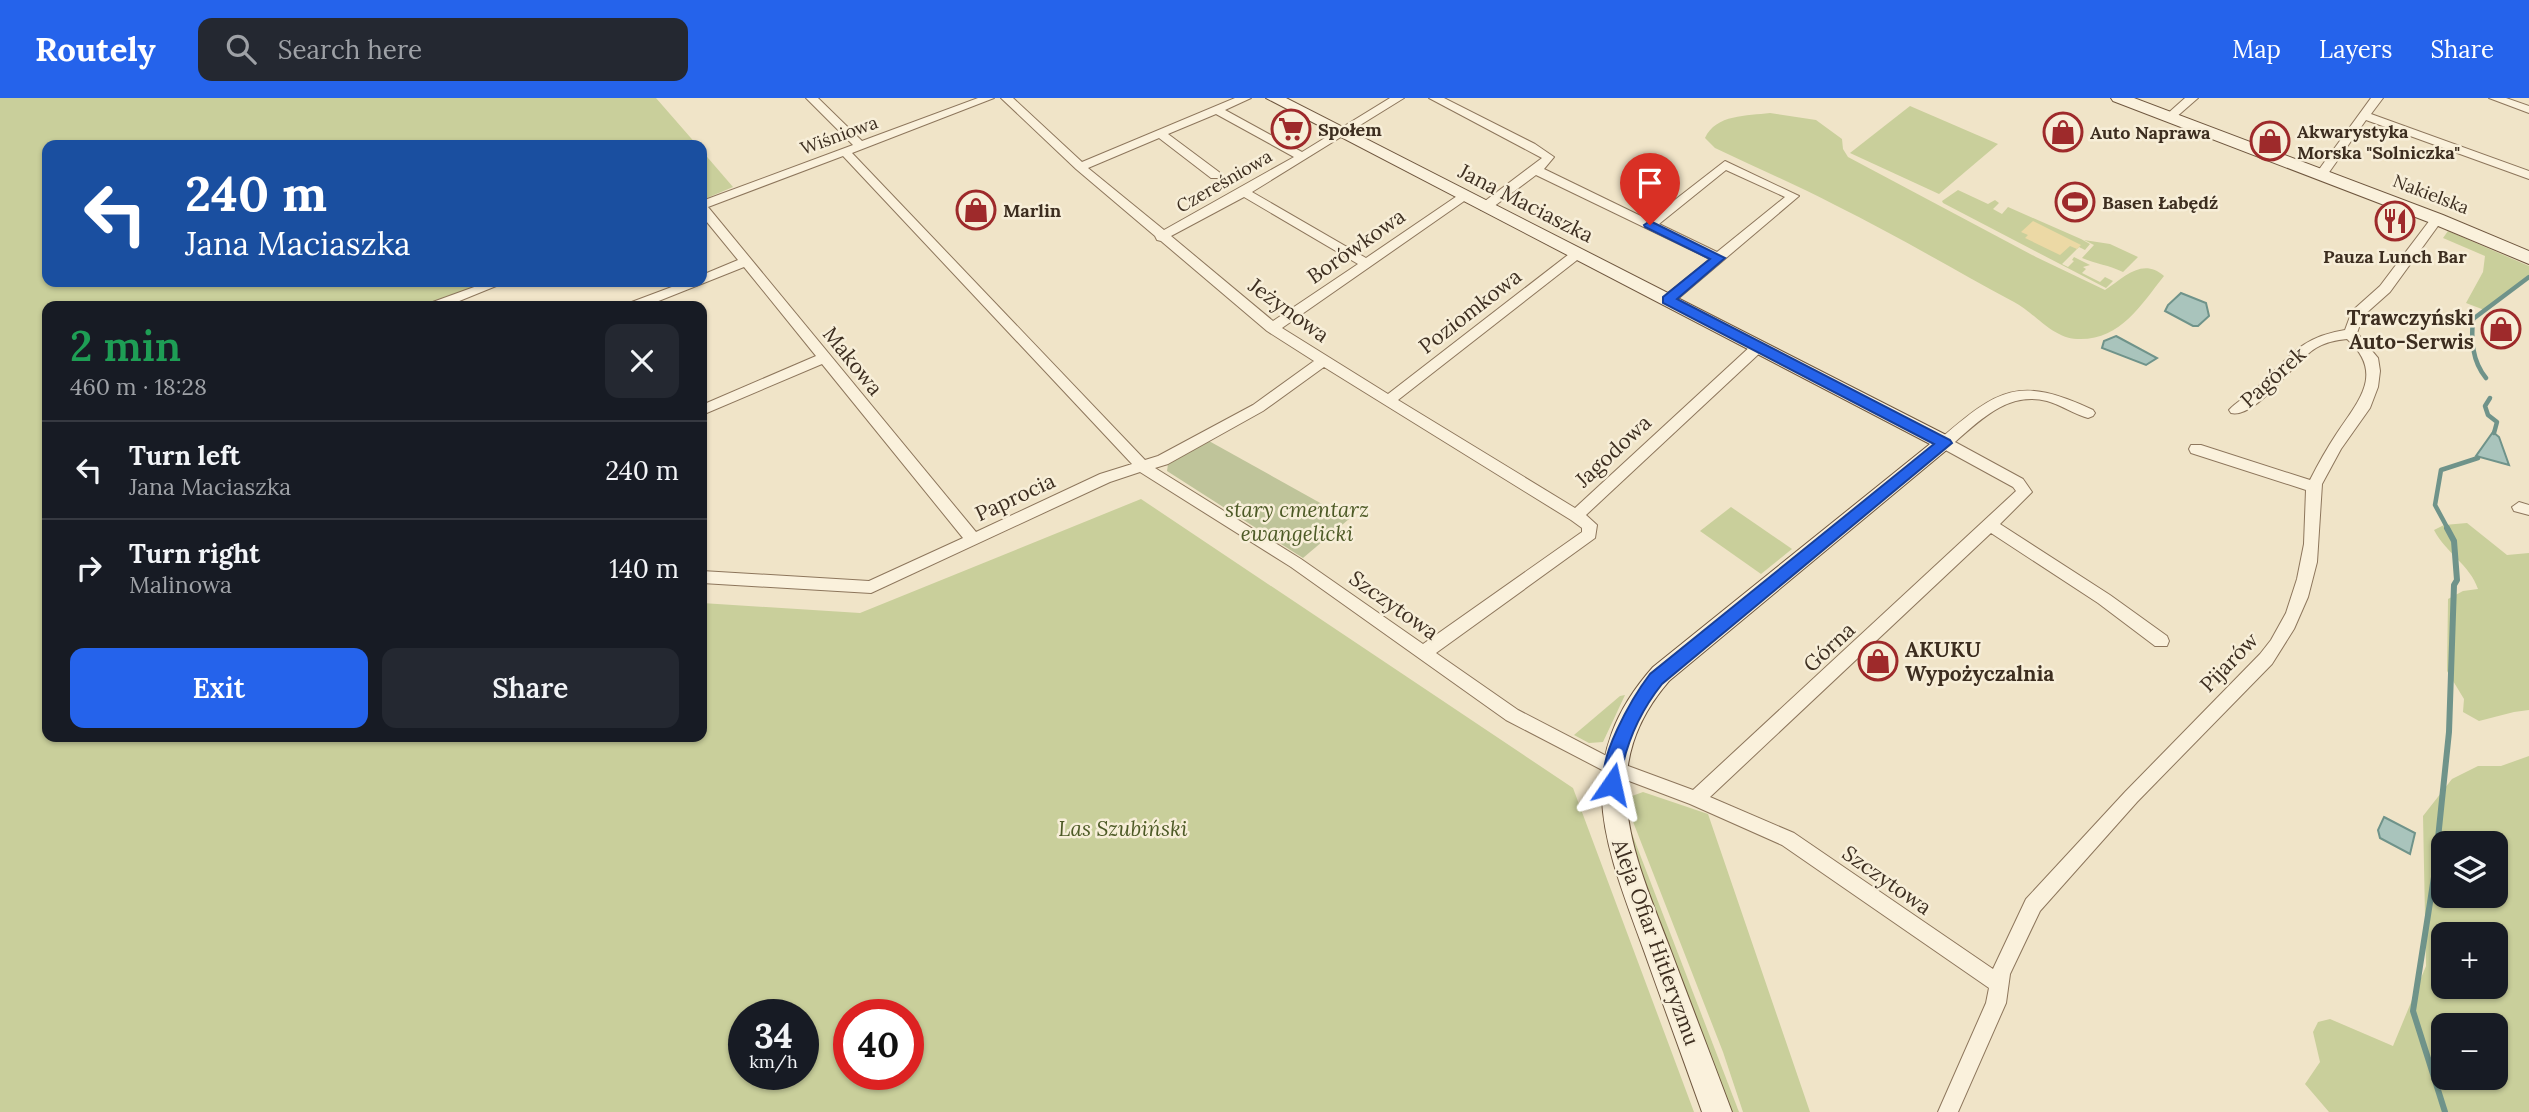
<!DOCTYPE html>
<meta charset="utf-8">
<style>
:root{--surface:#171b24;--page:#242831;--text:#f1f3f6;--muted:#9ea1a6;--line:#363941;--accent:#2563eb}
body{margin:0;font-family:Lora,serif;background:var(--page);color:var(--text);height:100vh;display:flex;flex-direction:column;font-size:26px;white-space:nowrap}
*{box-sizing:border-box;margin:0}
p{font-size:23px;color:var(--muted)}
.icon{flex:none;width:38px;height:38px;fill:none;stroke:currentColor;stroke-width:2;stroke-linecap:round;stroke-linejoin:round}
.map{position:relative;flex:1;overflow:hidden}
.panel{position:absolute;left:42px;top:203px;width:665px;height:441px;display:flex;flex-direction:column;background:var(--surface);border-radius:14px;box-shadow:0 2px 5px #0004}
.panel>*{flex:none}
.banner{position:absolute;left:42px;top:42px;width:665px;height:147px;border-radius:14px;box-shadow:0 2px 5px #0004;background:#1a4fa0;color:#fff;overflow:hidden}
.controls{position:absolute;left:2431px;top:733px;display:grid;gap:14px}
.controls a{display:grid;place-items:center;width:77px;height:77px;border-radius:14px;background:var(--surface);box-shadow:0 2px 5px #0004;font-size:35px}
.speed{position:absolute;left:728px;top:901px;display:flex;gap:14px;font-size:35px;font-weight:700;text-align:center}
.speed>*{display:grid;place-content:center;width:91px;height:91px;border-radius:50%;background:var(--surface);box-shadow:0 2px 5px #0004;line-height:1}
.speed small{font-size:18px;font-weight:400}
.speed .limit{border:10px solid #d22;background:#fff;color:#111}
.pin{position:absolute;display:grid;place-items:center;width:60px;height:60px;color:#fff;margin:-72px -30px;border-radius:50% 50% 50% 0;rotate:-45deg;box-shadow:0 0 7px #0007}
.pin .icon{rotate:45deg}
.me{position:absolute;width:77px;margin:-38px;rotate:11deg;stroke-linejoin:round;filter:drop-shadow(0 0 5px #0008)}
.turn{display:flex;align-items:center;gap:24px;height:147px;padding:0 28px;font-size:32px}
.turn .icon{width:91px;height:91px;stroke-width:2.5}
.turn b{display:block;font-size:49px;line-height:60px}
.round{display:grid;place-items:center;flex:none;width:74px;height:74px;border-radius:14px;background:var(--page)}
.overview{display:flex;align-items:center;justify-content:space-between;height:119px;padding:0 28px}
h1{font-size:42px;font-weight:600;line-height:52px;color:#1e9e55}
.button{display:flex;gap:14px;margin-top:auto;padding:14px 28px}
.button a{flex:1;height:80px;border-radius:14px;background:var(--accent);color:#fff;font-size:28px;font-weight:600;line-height:80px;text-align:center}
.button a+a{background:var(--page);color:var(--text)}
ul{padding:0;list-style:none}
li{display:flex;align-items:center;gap:21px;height:98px;padding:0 28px;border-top:2px solid var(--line)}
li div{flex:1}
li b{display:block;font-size:26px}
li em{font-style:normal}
header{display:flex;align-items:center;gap:42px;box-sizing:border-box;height:98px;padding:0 35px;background:var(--accent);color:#fff}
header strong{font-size:33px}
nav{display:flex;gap:38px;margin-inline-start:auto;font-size:24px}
.search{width:490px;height:63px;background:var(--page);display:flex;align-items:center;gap:18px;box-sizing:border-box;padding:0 24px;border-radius:14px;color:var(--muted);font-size:26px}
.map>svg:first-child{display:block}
</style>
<header>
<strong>Routely</strong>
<div class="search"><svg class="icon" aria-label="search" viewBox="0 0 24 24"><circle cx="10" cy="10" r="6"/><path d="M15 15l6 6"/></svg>Search here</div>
<nav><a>Map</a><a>Layers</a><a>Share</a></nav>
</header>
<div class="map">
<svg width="2529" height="1014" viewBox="0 0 2529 1014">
<rect width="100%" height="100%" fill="#f0e4c8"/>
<g fill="#c9cf9b" fill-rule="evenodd">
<path d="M 0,0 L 656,0 L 697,47 L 47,47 L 47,184 L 500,184 L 440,208 L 47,208 L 47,639 L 702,639 L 702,505 L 860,515 L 1141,401 L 1573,690 L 1694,1014 L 0,1014 ZM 744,917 L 803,917 L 803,976 L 744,976 ZM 849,917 L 908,917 L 908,976 L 849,976 Z"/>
<path d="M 1910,8 L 1998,46 L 1939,96 L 1850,55 Z"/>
<path d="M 1770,15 L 1816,22 L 1842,41 L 1843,51 L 1848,59 L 2036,159 L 2105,192 C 2124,180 2142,159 2164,178 C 2140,208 2120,243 2077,241 C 2052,240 2035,215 2014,204 C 1954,172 1896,137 1835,107 C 1796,87 1755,69 1715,50 L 1705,40 C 1716,16 1747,18 1770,15 Z"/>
<path d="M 702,53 L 733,89 L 702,102 Z"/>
<path d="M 1958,92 L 1988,106 L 1995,102 L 1999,105 L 1993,111 L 2002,116 L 2008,109 L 2081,141 L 2090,146 L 2085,152 L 2079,149 L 2062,166 L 2068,169 L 2074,163 L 2072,162 L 2074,159 L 2090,167 L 2083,169 L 2086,171 L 2082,175 L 2100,184 L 2105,179 L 2113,183 L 2106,190 L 1943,105 L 1942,103 Z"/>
<path d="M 2448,133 L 2529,168 L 2529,180 L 2487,213 L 2466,205 L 2483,174 L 2485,158 L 2443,140 Z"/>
<path d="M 2084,142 L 2110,146 L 2138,159 L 2123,174 C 2109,167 2096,166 2082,160 L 2094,147 Z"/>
<path d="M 1731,409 L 1792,451 L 1761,476 L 1700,433 Z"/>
<path d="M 2467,425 L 2507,457 L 2529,455 L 2529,612 L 2514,614 L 2479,623 L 2463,614 L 2464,601 L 2447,573 L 2448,501 L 2463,493 L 2478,491 C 2470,467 2446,455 2434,432 L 2444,427 Z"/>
<path d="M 1625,597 L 1603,644 L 1589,645 L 1574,637 L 1620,598 Z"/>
<path d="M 2529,658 L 2529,1014 L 2329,1014 L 2305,986 L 2320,964 L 2313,934 L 2318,924 L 2330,921 L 2393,948 L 2426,868 L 2423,718 L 2452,681 L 2478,668 L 2501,668 ZM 2443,746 L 2496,746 L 2496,798 L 2443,798 ZM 2443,836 L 2496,836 L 2496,889 L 2443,889 ZM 2443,928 L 2496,928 L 2496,980 L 2443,980 Z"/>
<path d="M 1643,694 L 1708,716 L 1810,1014 L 1743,1014 L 1723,954 L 1630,716 L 1629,707 L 1632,698 Z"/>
<path d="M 1624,715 L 1739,1014 L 1729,1014 L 1656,823 Z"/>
</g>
<path fill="#ecd9a5" d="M 2033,123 L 2081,147 L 2077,151 L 2070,148 L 2060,157 L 2025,140 L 2028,137 L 2021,134 Z"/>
<path fill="#bfc49a" d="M 1209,343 L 1349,421 L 1303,460 L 1167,373 L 1168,366 Z"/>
<g fill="#a9c4bc" stroke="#6f938a" stroke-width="2">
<path d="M 2181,195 L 2206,205 L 2209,218 L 2198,228 L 2193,228 L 2165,213 L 2168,207 Z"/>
<path d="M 2116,238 L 2157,260 L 2146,267 L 2102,250 L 2104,243 Z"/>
<path d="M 2493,334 L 2499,339 L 2509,367 L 2476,358 Z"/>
<path d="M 2384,719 L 2415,735 L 2410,756 L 2380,740 L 2378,732 Z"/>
</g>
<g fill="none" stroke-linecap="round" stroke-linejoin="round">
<g stroke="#6f938a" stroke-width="4.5">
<path d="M 2486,280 C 2472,263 2471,242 2473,221 L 2529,179"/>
<path d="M 2490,300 L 2485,308 L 2488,317 L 2497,324 L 2494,335"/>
<path d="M 2448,431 L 2435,407 L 2441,372 L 2478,360"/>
</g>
<path stroke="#6f938a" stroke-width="6" d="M 2445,1014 L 2413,913 L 2434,779 L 2449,634 L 2454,487 L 2457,482 L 2454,443 L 2447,430"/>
<defs>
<g id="street">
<path d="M 806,0 L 818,0 L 862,43 L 978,0 L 994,0 L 852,55 L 1145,362 L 1158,358 L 1253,307 L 1314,263 L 1267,233 L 1161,143 L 1157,142 L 1155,138 L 1076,71 L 1001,0 L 1013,0 L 1082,64 L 1235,0 L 1251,0 L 1225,12 L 1302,54 L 1390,0 L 1404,0 L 1252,94 L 1366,160 L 1460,96 L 1464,95 L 1470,99 L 1282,230 L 1388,296 L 1573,153 L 1581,153 L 1581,159 L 1398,302 L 1575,410 L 1753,246 L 1763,246 L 1763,252 L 1586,417 L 1597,427 L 1595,440 L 1436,555 L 1518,612 L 1620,665 L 1693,692 L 2016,393 L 2013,389 L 1940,349 L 1938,345 L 1940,341 C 1998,291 2019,277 2093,312 L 2095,315 L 2093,318 L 2088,320 C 2074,316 2061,307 2047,303 C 2009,293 1981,321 1955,344 L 2023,381 L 2032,394 L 2000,426 L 2110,497 L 2167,538 L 2169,543 L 2167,548 L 2155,548 L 2098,505 L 1991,435 L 1710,699 L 1794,735 L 1993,871 L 2026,801 L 2125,694 L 2260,556 L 2271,542 L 2286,515 L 2297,481 L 2304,446 L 2306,392 L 2191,355 L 2189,351 L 2191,347 L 2201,347 L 2310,382 C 2318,366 2327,350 2337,335 C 2359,302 2385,275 2347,241 C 2336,242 2326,244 2316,250 C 2294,263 2256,321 2231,315 L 2229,312 C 2237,303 2250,297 2259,288 C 2289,260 2300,239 2345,232 L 2352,213 L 2380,188 L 2433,118 L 2441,118 L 2443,121 L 2390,194 L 2363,218 L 2357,235 L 2378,260 L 2380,273 L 2378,289 L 2370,310 L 2341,351 L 2322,386 L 2317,464 L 2308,499 L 2294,531 L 2272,566 L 2137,704 L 2040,813 L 2010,876 L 2006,905 L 1958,1014 L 1938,1014 L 1986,905 L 1989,890 L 1782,747 L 1690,706 L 1608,675 L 1506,622 L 1291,469 L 1140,374 L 1110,384 L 871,495 L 702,485 L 702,473 L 869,483 L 963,440 L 822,266 L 702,317 L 702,307 L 816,258 L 744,169 L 646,208 L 627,208 L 629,205 L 685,184 L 702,184 L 702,177 L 738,162 L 702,118 L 702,103 L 853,47 ZM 1216,16 L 1294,59 L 1164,132 L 1088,70 L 1159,40 L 1211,80 L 1219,80 L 1219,74 L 1168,36 ZM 843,58 L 1132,366 L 1100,376 L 976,434 L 708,109 ZM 1244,99 L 1358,166 L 1273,223 L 1171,138 ZM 1324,269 L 1571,422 L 1582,430 L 1582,434 L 1423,546 L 1301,461 L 1155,370 L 1168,366 L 1263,313 Z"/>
<path d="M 1429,0 L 1444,0 L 1535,46 L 1554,59 L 1544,71 L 1649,122 L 1725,63 L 1799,98 L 1673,205 L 1663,205 L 1663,199 L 1710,161 L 1536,77 L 1489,112 L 1481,112 L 1481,106 L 1542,60 ZM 1726,72 L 1785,99 L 1717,154 L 1659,126 Z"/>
<path d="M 2185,0 L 2198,0 L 2174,21 L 2166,21 L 2166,17 Z"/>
<path d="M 2371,0 L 2383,0 L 2371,16 L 2529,73 L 2529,81 L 2366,22 L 2325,80 L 2317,80 L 2315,77 Z"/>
<path d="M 2489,0 L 2506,0 L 2529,8 L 2529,15 Z"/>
<path d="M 488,184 L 506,184 L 447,208 L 428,208 L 430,205 Z"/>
<path d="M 2519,404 L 2529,407 L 2529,417 L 2514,413 L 2512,409 Z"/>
</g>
<g id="secondary">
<path d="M 1266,0 L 1286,0 L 1952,340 L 1955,345 L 1669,583 C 1592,672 1635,758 1671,853 C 1691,907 1712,960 1732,1014 L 1702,1014 C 1683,960 1663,907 1644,853 C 1606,748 1568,665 1653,569 L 1930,346 Z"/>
<path d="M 2111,0 L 2134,0 L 2443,117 L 2529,153 L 2529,166 L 2431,125 L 2113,3 Z"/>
</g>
</defs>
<use href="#street" stroke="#8d765c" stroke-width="2"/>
<use href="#secondary" stroke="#6f573f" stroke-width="2"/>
<use href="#street" fill="#faf1dc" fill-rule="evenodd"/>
<use href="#secondary" fill="#faf1dc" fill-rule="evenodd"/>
</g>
<path fill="#2563eb" stroke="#184099" stroke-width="2" d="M 1650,123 L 1725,160 L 1677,201 L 1950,342 L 1952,345 L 1662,586 C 1642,611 1629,638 1622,670 C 1621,677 1622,684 1618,691 L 1612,693 L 1606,691 C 1593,665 1634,597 1650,576 L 1934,346 L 1663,205 L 1663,199 L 1710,161 L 1645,129 L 1644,127 Z"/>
<defs>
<symbol id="supermarket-ring" viewBox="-11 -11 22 22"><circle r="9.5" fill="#f7eed8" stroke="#9e2a2b" stroke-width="1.5"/><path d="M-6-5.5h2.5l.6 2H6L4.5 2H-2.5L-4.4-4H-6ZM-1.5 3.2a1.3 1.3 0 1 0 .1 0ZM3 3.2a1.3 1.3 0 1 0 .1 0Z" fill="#9e2a2b"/></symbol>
<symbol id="shop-ring" viewBox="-11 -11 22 22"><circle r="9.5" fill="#f7eed8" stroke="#9e2a2b" stroke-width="1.5"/><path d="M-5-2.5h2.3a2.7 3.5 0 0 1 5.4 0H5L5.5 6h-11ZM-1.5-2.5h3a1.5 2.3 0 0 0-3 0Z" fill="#9e2a2b"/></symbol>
<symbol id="stadium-ring" viewBox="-11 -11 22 22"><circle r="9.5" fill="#f7eed8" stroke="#9e2a2b" stroke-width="1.5"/><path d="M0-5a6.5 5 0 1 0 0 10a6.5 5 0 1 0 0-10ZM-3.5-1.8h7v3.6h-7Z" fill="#9e2a2b"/></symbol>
<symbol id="restaurant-ring" viewBox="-11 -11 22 22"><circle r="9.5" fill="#f7eed8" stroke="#9e2a2b" stroke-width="1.5"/><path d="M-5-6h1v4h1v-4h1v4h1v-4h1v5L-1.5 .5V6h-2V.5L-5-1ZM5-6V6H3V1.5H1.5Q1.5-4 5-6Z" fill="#9e2a2b"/></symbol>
</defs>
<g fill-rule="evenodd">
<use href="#supermarket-ring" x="1269" y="9" width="44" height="44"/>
<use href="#shop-ring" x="2041" y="12" width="44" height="44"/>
<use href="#shop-ring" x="2248" y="21" width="44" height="44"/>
<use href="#stadium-ring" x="2053" y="82" width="44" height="44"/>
<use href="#shop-ring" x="954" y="90" width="44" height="44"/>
<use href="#restaurant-ring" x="2373" y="101" width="44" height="44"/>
<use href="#shop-ring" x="2479" y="209" width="44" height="44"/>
<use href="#shop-ring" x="1856" y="541" width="44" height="44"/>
</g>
<g text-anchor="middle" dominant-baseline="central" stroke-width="5" stroke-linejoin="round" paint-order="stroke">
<g font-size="18" font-weight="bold" fill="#3d2e20" stroke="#f7eed8" text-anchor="start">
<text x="1318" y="31">Społem</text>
<text x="2297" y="33">Akwarystyka<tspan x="2297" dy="21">Morska "Solniczka"</tspan></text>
<text x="2090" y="34">Auto Naprawa</text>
<text x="2102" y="104">Basen Łabędź</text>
<text x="1003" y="112">Marlin</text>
<text x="2395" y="158" text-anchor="middle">Pauza Lunch Bar</text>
</g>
<g font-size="18" fill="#3d2e20" stroke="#f7eed8">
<text transform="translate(839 37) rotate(-20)">Wiśniowa</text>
<text transform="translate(1224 83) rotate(-30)">Czereśniowa</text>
<text transform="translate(2431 96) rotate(21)">Nakielska</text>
</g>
<g font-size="21" fill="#3d2e20" stroke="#f7eed8">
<text transform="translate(1526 105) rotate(27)">Jana Maciaszka</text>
<text transform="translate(1356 148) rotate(-35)">Borówkowa</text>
<text transform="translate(1289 212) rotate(36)">Jeżynowa</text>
<text transform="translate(1470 213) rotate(-38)">Poziomkowa</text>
<text transform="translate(853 263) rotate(51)">Makowa</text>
<text transform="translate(2273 279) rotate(-42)">Pagórek</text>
<text transform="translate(1613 353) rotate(-43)">Jagodowa</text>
<text transform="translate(1015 399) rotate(-25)">Paprocia</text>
<text transform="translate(1394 507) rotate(35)">Szczytowa</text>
<text transform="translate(1829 549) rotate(-43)">Górna</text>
<text transform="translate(2229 564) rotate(-46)">Pijarów</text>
<text transform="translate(1887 782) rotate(35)">Szczytowa</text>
<text transform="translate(1656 844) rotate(70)">Aleja Ofiar Hitleryzmu</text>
</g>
<g font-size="21" font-weight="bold" fill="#3d2e20" stroke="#f7eed8" text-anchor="end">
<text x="2474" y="219">Trawczyński<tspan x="2474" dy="24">Auto-Serwis</tspan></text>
<text x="1905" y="551" text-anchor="start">AKUKU<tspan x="1905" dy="24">Wypożyczalnia</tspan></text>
</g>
<g font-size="21" font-style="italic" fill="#4d5a26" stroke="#f7eed8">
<text x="1297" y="411">stary cmentarz<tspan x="1297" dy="24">ewangelicki</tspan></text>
<text x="1123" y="730">Las Szubiński</text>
</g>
</g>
</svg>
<div class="controls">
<a><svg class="icon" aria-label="layers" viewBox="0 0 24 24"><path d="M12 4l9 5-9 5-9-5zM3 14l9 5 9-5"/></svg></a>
<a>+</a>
<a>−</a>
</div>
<div class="speed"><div>34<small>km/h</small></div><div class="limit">40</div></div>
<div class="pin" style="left:1650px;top:127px;background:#d93025"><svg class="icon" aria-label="arrive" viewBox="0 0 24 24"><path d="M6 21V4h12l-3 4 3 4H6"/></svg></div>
<svg class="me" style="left:1612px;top:686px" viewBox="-20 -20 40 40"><path d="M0-17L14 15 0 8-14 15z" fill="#2563eb" stroke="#fff" stroke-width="4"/></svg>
<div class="banner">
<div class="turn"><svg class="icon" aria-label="left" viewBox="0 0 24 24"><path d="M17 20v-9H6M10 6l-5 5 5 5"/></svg><div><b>240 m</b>Jana Maciaszka</div></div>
</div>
<section class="panel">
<div class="overview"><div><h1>2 min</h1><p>460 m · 18:28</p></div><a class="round"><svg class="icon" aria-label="close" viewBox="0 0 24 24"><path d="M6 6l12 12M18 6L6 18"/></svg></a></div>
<ul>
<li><svg class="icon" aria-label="left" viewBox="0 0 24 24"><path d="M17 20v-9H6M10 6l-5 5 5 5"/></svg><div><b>Turn left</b><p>Jana Maciaszka</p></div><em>240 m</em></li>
<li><svg class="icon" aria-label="right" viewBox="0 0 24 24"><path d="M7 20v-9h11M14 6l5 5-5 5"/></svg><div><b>Turn right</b><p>Malinowa</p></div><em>140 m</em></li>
</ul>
<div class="button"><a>Exit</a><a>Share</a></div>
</section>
</div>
